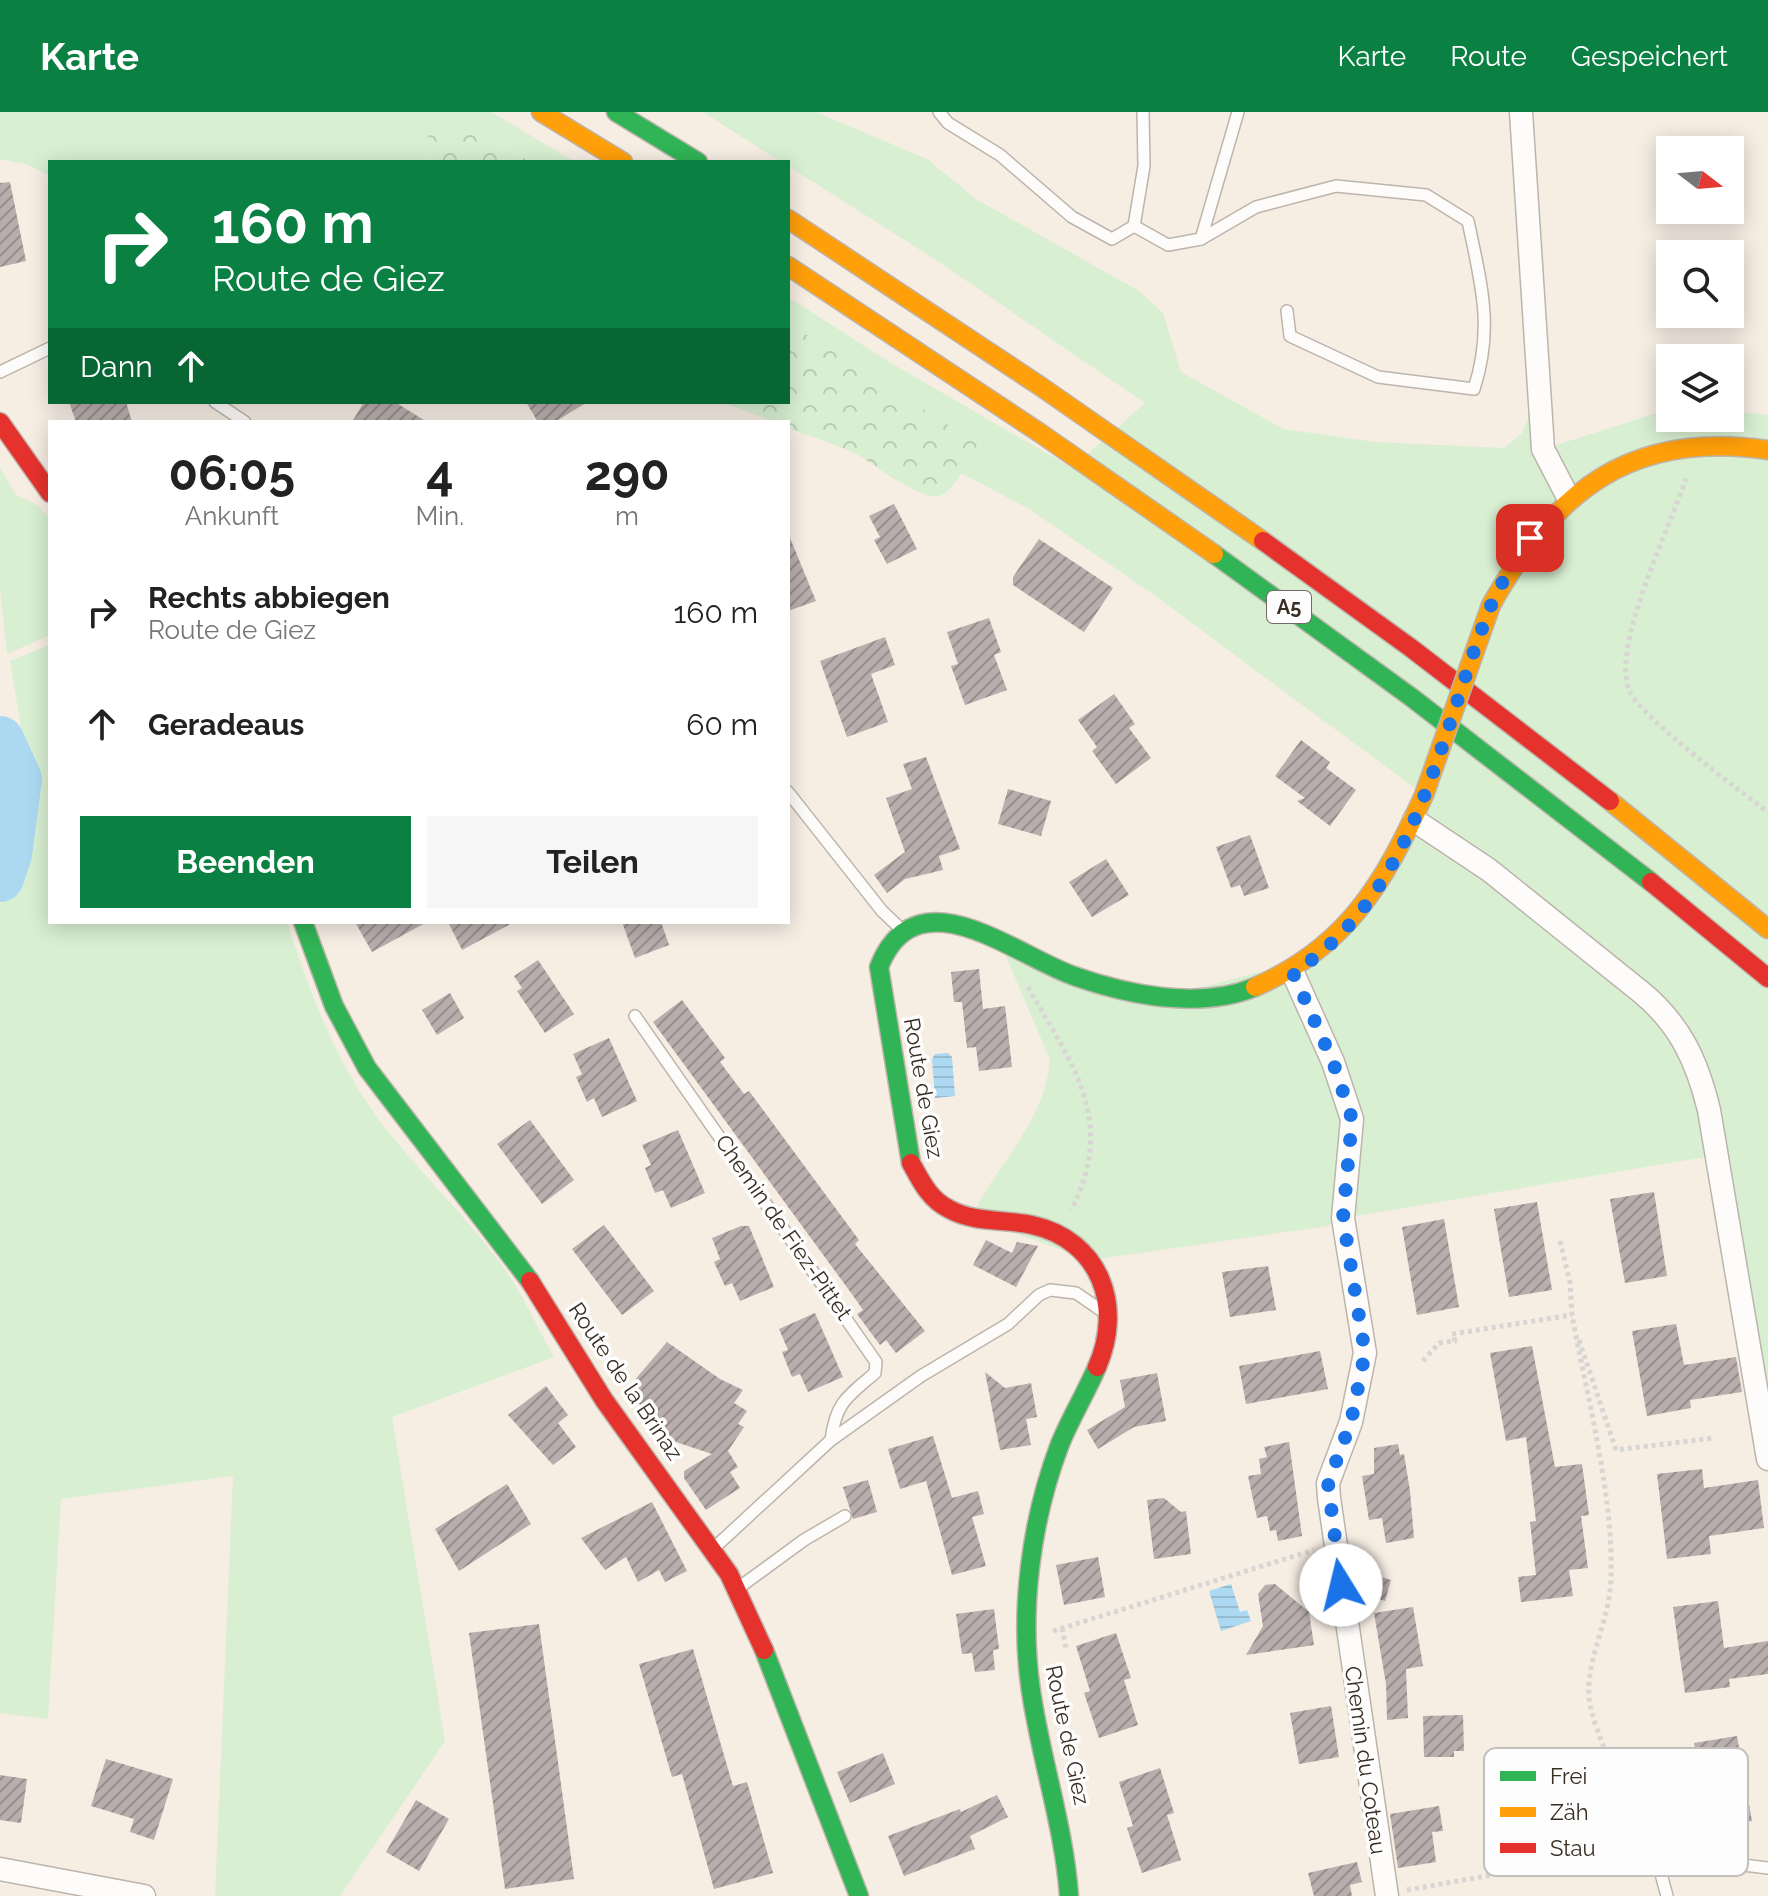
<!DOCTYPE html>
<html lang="de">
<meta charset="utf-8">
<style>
:root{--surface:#fff;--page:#f6f6f6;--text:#222;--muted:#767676;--accent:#0b8043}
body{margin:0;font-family:Raleway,sans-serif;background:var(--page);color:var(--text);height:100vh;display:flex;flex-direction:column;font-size:30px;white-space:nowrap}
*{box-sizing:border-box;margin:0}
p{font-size:26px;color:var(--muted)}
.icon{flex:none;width:44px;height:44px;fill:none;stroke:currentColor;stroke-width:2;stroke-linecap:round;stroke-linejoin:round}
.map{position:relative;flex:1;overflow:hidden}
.sheet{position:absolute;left:48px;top:308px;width:742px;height:504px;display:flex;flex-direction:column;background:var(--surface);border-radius:0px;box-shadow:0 4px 20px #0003}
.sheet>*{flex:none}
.banner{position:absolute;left:48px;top:48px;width:742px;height:244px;border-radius:0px;box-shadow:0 4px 20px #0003;background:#0b8043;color:#fff;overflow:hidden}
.needle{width:52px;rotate:106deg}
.fabs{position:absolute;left:1656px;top:24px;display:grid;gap:16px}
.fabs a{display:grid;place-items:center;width:88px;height:88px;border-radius:0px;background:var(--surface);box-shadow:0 4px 20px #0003;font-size:40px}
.pin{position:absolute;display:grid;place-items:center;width:68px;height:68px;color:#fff;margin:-34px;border-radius:16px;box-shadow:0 4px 12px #0006}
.me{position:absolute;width:88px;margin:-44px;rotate:351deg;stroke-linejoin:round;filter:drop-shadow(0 0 6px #0008)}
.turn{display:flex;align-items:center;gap:28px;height:168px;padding:0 32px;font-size:36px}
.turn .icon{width:104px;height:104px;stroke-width:2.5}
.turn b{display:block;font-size:56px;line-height:68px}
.then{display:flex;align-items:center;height:76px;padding:0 32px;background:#0003;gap:16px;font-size:30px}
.eta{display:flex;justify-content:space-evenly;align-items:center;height:136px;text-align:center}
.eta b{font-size:48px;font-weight:700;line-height:56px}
.cta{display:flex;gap:16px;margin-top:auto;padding:16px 32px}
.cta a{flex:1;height:92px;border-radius:0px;background:var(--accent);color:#fff;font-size:32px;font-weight:700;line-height:92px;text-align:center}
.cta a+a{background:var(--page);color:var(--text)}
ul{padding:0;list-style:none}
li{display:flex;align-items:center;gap:24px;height:112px;padding:0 32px}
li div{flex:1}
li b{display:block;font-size:30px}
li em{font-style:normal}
header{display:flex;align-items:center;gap:48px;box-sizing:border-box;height:112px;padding:0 40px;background:var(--accent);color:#fff}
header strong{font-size:38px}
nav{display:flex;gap:44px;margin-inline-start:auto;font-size:28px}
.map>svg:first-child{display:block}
</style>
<header>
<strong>Karte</strong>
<nav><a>Karte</a><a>Route</a><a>Gespeichert</a></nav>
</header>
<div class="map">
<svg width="1768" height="1784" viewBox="0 0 1768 1784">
<defs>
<pattern id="forest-crowns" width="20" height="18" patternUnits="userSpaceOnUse" patternTransform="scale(2)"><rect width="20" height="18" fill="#d8efd2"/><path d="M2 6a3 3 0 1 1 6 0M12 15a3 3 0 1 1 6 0" fill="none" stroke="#bacdb4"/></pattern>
<pattern id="water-rules" width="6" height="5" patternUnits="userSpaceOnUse" patternTransform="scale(2)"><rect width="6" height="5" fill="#acd9f1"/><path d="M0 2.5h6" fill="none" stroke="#95bbce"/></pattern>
<pattern id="building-hatch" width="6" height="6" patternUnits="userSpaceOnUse" patternTransform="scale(2)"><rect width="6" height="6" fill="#b9aead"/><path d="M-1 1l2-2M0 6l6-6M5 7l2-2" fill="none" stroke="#978e8c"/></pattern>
</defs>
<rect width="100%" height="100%" fill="#f6ede3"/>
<g fill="#d8efd2">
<path d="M 0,0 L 491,0 L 575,50 L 532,50 L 471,20 L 428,46 L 434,50 L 50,50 L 50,64 L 26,52 L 0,47 Z"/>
<path d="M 703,0 L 816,0 L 927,47 L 976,87 L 1139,179 L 1163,201 L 1181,260 L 1283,317 L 1375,330 L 1504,336 L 1522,321 L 1538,281 L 1544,337 L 1660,300 L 1670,300 L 1670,306 L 1730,306 L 1730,299 L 1768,303 L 1768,1301 L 1717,1043 L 1343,1106 L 1328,1114 L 1091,1148 L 971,1106 C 997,1051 1044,1012 1050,948 L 1000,830 L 1159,886 L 1318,845 L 1424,683 L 1150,480 L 1029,397 L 961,361 L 978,332 L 788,211 L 788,185 L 886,248 L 1072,356 L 1145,291 L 936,148 L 788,54 L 788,50 L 781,50 Z"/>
<path d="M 0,356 L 16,383 L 37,393 L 50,407 L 50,523 L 7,542 L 0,477 Z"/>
<path d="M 50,533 L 50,810 L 287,810 C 310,881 335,949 380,1009 C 419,1061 468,1105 506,1159 C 524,1185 538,1217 554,1245 L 392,1305 L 445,1629 L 340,1784 L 215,1784 L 233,1364 L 61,1387 L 48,1607 L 0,1601 L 0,794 L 32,681 L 10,549 Z"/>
</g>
<g fill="url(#forest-crowns)">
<path d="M 447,16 L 471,20 L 532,50 L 434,50 L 428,46 L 425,31 L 428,24 Z"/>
<path d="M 788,211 L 978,332 C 969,347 958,374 942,383 C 923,392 875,352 858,343 C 836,332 811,325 788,316 L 788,310 L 774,310 L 723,290 L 788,290 Z"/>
</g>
<g fill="url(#water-rules)">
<path d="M 948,941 L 952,945 L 955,984 L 935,986 L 932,947 L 935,942 Z"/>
<path d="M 1231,1472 L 1240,1500 L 1247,1498 L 1251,1509 L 1221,1519 L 1209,1479 Z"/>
</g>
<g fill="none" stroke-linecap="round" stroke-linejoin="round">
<path stroke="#acd9f1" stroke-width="48" d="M 0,628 L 18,667 L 8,742 L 0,766"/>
</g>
<g fill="url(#building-hatch)">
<path d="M 10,70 L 26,149 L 0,155 L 0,71 Z"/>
<path d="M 69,290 L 126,290 L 132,310 L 76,310 Z"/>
<path d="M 364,290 L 395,290 L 427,310 L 352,310 Z"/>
<path d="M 526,290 L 587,290 L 555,310 L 538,310 Z"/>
<path d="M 894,392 L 917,437 L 887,452 L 874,428 L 880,425 L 869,404 Z"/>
<path d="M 788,421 L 816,489 L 788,499 Z"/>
<path d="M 1039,427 L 1113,476 L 1084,520 L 1013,473 L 1013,465 Z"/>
<path d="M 989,506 L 1001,540 L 994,543 L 1007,578 L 965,593 L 951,554 L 958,552 L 947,520 Z"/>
<path d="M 885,525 L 895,553 L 871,562 L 888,610 L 847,625 L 820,549 Z"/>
<path d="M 1114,582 L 1135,612 L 1129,616 L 1151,646 L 1116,672 L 1092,639 L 1097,635 L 1078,608 Z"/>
<path d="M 1301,628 L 1330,650 L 1326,656 L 1356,678 L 1330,714 L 1297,689 L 1305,686 L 1275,664 Z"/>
<path d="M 926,645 L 960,737 L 939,744 L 943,758 L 905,767 L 887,781 L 874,763 L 905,740 L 886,686 L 912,677 L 903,652 Z"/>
<path d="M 1008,677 L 1051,689 L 1041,724 L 998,712 Z"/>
<path d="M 1250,723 L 1269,776 L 1244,784 L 1240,773 L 1231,776 L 1216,735 Z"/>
<path d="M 1106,747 L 1129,783 L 1092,805 L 1069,770 Z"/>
<path d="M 355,810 L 427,810 L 372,840 Z"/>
<path d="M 448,810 L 514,810 L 462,838 Z"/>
<path d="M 622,810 L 661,810 L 669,833 L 635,846 Z"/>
<path d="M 538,848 L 574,902 L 545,921 L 517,879 L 522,876 L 514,864 Z"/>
<path d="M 979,857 L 983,897 L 1005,894 L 1012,955 L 979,959 L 976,935 L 967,936 L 962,890 L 954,890 L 951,860 Z"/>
<path d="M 450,881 L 464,906 L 437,923 L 422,898 Z"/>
<path d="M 682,888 L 725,946 L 720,950 L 744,982 L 749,979 L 859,1128 L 855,1132 L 925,1219 L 896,1241 L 886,1228 L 880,1233 L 857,1202 L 863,1198 L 854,1185 L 653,910 Z"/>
<path d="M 609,926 L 637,989 L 602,1005 L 594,986 L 587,990 L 576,965 L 582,962 L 573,942 Z"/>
<path d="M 530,1008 L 574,1068 L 542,1092 L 497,1032 Z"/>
<path d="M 678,1018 L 705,1081 L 671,1096 L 663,1078 L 655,1081 L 645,1056 L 651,1053 L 642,1033 Z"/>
<path d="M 1654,1080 L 1667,1164 L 1625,1171 L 1610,1087 Z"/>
<path d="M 1537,1090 L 1552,1178 L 1509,1185 L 1494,1097 Z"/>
<path d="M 1444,1107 L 1459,1195 L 1417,1203 L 1402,1115 Z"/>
<path d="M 604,1113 L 654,1179 L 622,1203 L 572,1137 Z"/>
<path d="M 741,1114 L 749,1114 L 774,1175 L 740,1189 L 732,1171 L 725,1174 L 714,1150 L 720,1147 L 712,1126 Z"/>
<path d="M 986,1128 L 1012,1141 L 1017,1130 L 1038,1134 L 1016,1175 L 973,1153 Z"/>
<path d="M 1268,1154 L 1276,1198 L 1230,1205 L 1222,1160 Z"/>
<path d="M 815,1201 L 843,1265 L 808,1280 L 800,1262 L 792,1265 L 782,1240 L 788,1238 L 779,1217 Z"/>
<path d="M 1676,1212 L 1684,1253 L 1736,1245 L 1742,1280 L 1690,1288 L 1691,1296 L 1647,1304 L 1632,1219 Z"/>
<path d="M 667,1230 L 720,1267 L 743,1278 L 734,1291 L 747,1299 L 738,1312 L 744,1315 L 728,1339 L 738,1355 L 730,1360 L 740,1376 L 706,1398 L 684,1366 L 684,1359 L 712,1342 L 676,1330 L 646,1309 L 649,1304 L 627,1277 Z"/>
<path d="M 1532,1234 L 1555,1355 L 1582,1352 L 1589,1403 L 1581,1404 L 1588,1456 L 1569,1458 L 1573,1484 L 1521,1490 L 1518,1465 L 1536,1463 L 1530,1410 L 1536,1409 L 1526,1325 L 1506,1329 L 1490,1241 Z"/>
<path d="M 1320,1239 L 1328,1277 L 1246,1292 L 1239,1254 Z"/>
<path d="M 985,1260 L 1005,1276 L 1031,1271 L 1037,1305 L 1026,1307 L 1031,1333 L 1000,1338 Z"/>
<path d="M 1157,1261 L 1166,1309 L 1134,1315 L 1098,1337 L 1087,1318 L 1125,1295 L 1120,1268 Z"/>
<path d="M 546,1274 L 568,1303 L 558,1311 L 576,1335 L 553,1353 L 508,1303 Z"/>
<path d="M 933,1324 L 952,1386 L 978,1379 L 984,1402 L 972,1405 L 986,1454 L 952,1463 L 926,1369 L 900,1377 L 888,1337 Z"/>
<path d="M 1289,1330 L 1302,1424 L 1278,1429 L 1276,1418 L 1270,1419 L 1267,1404 L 1257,1406 L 1248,1364 L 1261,1362 L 1259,1347 L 1267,1345 L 1264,1335 Z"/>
<path d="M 1398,1332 L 1400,1343 L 1404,1342 L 1410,1379 L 1414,1426 L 1386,1431 L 1382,1406 L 1369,1408 L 1362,1364 L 1374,1362 L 1374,1336 Z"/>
<path d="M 1702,1357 L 1704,1376 L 1758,1368 L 1764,1416 L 1709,1424 L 1711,1442 L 1667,1447 L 1657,1362 Z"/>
<path d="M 868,1368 L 877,1400 L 853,1407 L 843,1375 Z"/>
<path d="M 507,1372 L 531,1412 L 459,1459 L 435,1417 Z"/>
<path d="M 1164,1386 L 1181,1400 L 1186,1399 L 1191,1442 L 1154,1447 L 1147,1388 Z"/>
<path d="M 652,1390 L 687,1459 L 665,1470 L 659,1458 L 638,1470 L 626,1445 L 605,1458 L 581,1426 Z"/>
<path d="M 1098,1445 L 1105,1485 L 1064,1493 L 1056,1453 Z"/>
<path d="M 1360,1458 L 1391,1468 L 1385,1489 L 1357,1480 Z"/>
<path d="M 1275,1472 L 1309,1500 L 1314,1533 L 1246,1543 L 1263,1514 L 1258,1482 L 1265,1473 Z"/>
<path d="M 1718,1489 L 1724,1536 L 1768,1529 L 1768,1562 L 1729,1567 L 1730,1575 L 1685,1581 L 1673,1495 Z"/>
<path d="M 1413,1495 L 1423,1554 L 1406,1557 L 1408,1606 L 1387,1608 L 1386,1572 L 1374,1501 Z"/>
<path d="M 994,1497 L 999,1537 L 993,1538 L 995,1558 L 975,1560 L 972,1541 L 962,1542 L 956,1502 Z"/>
<path d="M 539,1512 L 574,1767 L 505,1777 L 469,1521 Z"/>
<path d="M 1116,1521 L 1131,1566 L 1124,1568 L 1138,1613 L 1099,1626 L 1084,1581 L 1090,1579 L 1076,1534 Z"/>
<path d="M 693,1537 L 733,1674 L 747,1670 L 773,1761 L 714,1777 L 682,1662 L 672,1665 L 639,1552 Z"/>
<path d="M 1331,1594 L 1339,1645 L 1299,1652 L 1290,1601 Z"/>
<path d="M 1463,1603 L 1464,1639 L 1454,1639 L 1454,1645 L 1424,1645 L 1423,1604 Z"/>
<path d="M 1737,1624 L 1752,1709 L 1708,1716 L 1694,1631 Z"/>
<path d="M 883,1641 L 895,1672 L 850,1691 L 837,1660 Z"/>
<path d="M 106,1647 L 173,1667 L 154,1728 L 130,1720 L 134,1707 L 91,1694 Z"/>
<path d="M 1160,1656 L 1174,1701 L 1167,1703 L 1181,1748 L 1142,1761 L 1127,1716 L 1133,1714 L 1119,1670 Z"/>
<path d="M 0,1663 L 27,1667 L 21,1711 L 0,1708 Z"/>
<path d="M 997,1683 L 1008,1705 L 970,1724 L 975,1737 L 904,1764 L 888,1724 L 960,1697 L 961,1700 Z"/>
<path d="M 416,1688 L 449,1707 L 419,1759 L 386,1740 Z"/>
<path d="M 1439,1694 L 1443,1719 L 1432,1720 L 1436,1750 L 1398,1756 L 1390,1702 Z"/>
<path d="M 1357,1750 L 1362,1770 L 1350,1773 L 1352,1784 L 1314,1784 L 1308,1761 Z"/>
</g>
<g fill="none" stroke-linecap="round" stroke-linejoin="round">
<defs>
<g id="lane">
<path d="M 939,0 L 948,11 L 1000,43 L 1072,105 L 1112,127 L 1134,114 L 1144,54 L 1143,0"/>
<path d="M 1134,114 L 1168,133 L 1201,127 L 1256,95 L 1336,74 L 1426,83 L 1468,109 C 1481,171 1494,216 1474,277 L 1378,265 L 1290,224 L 1287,199"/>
<path d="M 1201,127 L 1238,0"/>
<path d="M 0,260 L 50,236"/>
<path d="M 215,290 L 245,310"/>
<path d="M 788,680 L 882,799 L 902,818"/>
<path d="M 635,904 L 876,1250 L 875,1261 C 847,1285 836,1290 831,1328"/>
<path d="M 714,1436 L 831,1328 L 921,1264 L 1008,1212 L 1039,1183 L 1050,1178 L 1076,1181 L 1105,1201"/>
<path d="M 737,1477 L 804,1428 L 845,1404"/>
<path d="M 1667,1784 L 1657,1747 L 1671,1744 L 1768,1756"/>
</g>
<g id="street">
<path d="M 1521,0 L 1543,337 L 1569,387"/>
<path d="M 1414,708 L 1489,758 L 1641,880 C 1680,912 1697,949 1709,998 L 1768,1347"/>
<path d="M 1293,861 L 1333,950 L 1352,1007 L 1343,1106 L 1365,1241 L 1351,1310 L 1328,1371 L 1329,1386 L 1387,1784"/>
<path d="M 0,1757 L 144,1784"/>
</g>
<g id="fast">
<path d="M 616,0 L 698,50"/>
<path d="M 1214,442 L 1411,585 L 1651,770"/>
<path d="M 303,810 L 334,894 L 367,956 L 530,1169"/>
<path d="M 911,1051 L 879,855 C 917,760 1014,843 1074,864 C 1128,883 1200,898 1255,875"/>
<path d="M 764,1538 L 859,1784"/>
<path d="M 1069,1784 C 1064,1714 1041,1648 1031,1579 C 1019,1499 1031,1408 1060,1332 C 1071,1305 1086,1281 1097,1255"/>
</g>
<g id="slow">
<path d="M 541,0 L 623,50"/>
<path d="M 788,107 L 1040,274 L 1263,429"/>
<path d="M 788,154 L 1040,321 L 1214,442"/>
<path d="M 1491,493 C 1555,379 1630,318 1768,338"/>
<path d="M 1610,689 L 1768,817"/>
<path d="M 1255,875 C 1347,835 1384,771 1424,683"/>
</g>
<g id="jam">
<path d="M 0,310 L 50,381"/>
<path d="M 1263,429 L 1411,536 L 1610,689"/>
<path d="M 1651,770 L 1768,866"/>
<path d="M 911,1051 C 921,1069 929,1087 949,1097 C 974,1111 1005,1107 1032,1113 C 1100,1128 1124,1194 1097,1255"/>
<path d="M 530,1169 L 604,1288 L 729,1462 L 764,1538"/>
</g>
</defs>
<use href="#lane" stroke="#bdb4ab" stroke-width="14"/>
<use href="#street" stroke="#bdb4ab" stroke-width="25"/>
<use href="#fast" stroke="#bdb4ab" stroke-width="21"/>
<use href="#slow" stroke="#bdb4ab" stroke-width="21"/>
<use href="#jam" stroke="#bdb4ab" stroke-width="21"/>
<g stroke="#d8d6d3" stroke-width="5" stroke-dasharray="4 4" stroke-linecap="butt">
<path d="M 1686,366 C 1671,414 1609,537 1630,580 C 1643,607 1740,679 1768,700"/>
<path d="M 1028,875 C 1071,951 1118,1008 1071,1098"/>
<path d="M 1560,1129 L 1570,1170 L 1572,1203 C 1587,1285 1614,1385 1611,1467 C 1610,1508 1586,1546 1589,1586 C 1593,1622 1633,1697 1648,1733"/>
<path d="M 1579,1228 L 1616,1338 L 1714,1326"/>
<path d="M 1423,1249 L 1439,1231 L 1455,1229 L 1452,1222 L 1572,1203"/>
<path d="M 1062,1516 L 1066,1536"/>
<path d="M 1053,1519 L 1314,1438"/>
<path d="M 1606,1690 L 1626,1739 L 1640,1743"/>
<path d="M 1407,1778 L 1626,1739"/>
</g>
<use href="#lane" stroke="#fefcfb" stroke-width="11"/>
<use href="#street" stroke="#fefcfb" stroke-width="22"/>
<use href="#fast" stroke="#30b455" stroke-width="18"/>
<use href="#slow" stroke="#ff9f0a" stroke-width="18"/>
<use href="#jam" stroke="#e5322d" stroke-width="18"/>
<defs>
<path id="slow-bridge" d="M 1424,683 L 1491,493"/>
</defs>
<use href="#slow-bridge" stroke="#bdb4ab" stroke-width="21" stroke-linecap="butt"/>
<use href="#slow-bridge" stroke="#ff9f0a" stroke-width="18"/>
</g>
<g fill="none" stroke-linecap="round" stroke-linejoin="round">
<path stroke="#1a73e8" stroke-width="14" stroke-dasharray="0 25.2" d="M 1341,1473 L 1328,1371 L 1351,1310 L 1365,1241 L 1343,1106 L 1352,1007 L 1333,950 L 1293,861 C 1418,781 1439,623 1490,496 C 1500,471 1516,449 1530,426"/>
</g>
<g text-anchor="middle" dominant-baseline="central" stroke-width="7" stroke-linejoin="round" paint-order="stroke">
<rect fill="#fdfdfd" stroke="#746c64" stroke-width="2" x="1267" y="479" width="44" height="32" rx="6"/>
<g font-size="20" font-weight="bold" fill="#392e23">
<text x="1289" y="495">A5</text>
</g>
<g font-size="22" fill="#392e23" stroke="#fdfdfd">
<text transform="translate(924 976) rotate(80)">Route de Giez</text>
<text transform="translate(784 1115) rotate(55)">Chemin de Fiez-Pittet</text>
<text transform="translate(626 1269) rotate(56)">Route de la Brinaz</text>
<text transform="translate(1068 1623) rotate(78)">Route de Giez</text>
<text transform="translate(1366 1648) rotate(82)">Chemin du Coteau</text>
</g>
</g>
<rect x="1484" y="1636" width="264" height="128" rx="12" fill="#fdfdfd" stroke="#c2bfbc" stroke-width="2"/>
<rect x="1500" y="1659" width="36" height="10" fill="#30b455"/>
<rect x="1500" y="1695" width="36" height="10" fill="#ff9f0a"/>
<rect x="1500" y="1731" width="36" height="10" fill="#e5322d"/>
<g font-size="22" fill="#392e23">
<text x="1550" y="1672">Frei</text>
<text x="1550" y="1708">Zäh</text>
<text x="1550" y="1744">Stau</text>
</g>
</svg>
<div class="fabs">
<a><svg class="needle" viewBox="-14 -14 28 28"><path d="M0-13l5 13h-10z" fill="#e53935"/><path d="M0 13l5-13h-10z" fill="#767676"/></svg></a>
<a><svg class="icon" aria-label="search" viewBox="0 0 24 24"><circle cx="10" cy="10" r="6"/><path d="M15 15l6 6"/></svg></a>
<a><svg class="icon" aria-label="layers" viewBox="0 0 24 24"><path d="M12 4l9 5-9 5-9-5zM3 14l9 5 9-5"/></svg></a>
</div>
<div class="pin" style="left:1530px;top:426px;background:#d93025"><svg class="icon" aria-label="arrive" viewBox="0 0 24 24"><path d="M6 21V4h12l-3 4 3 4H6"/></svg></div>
<svg class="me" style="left:1341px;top:1473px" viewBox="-20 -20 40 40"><circle r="19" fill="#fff"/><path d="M0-13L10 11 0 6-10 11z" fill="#1a73e8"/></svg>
<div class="banner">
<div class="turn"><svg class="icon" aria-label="right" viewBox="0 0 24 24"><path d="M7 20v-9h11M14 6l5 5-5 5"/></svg><div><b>160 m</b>Route de Giez</div></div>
<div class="then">Dann<svg class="icon" aria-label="ahead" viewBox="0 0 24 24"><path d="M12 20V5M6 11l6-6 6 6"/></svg></div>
</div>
<section class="sheet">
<div class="eta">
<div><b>06:05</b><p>Ankunft</p></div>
<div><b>4</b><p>Min.</p></div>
<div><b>290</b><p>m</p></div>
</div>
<ul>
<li><svg class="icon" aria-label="right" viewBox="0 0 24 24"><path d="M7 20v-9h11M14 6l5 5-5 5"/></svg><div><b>Rechts abbiegen</b><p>Route de Giez</p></div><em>160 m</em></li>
<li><svg class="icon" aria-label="ahead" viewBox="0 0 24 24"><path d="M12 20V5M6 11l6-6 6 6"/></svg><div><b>Geradeaus</b></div><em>60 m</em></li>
</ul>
<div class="cta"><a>Beenden</a><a>Teilen</a></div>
</section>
</div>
